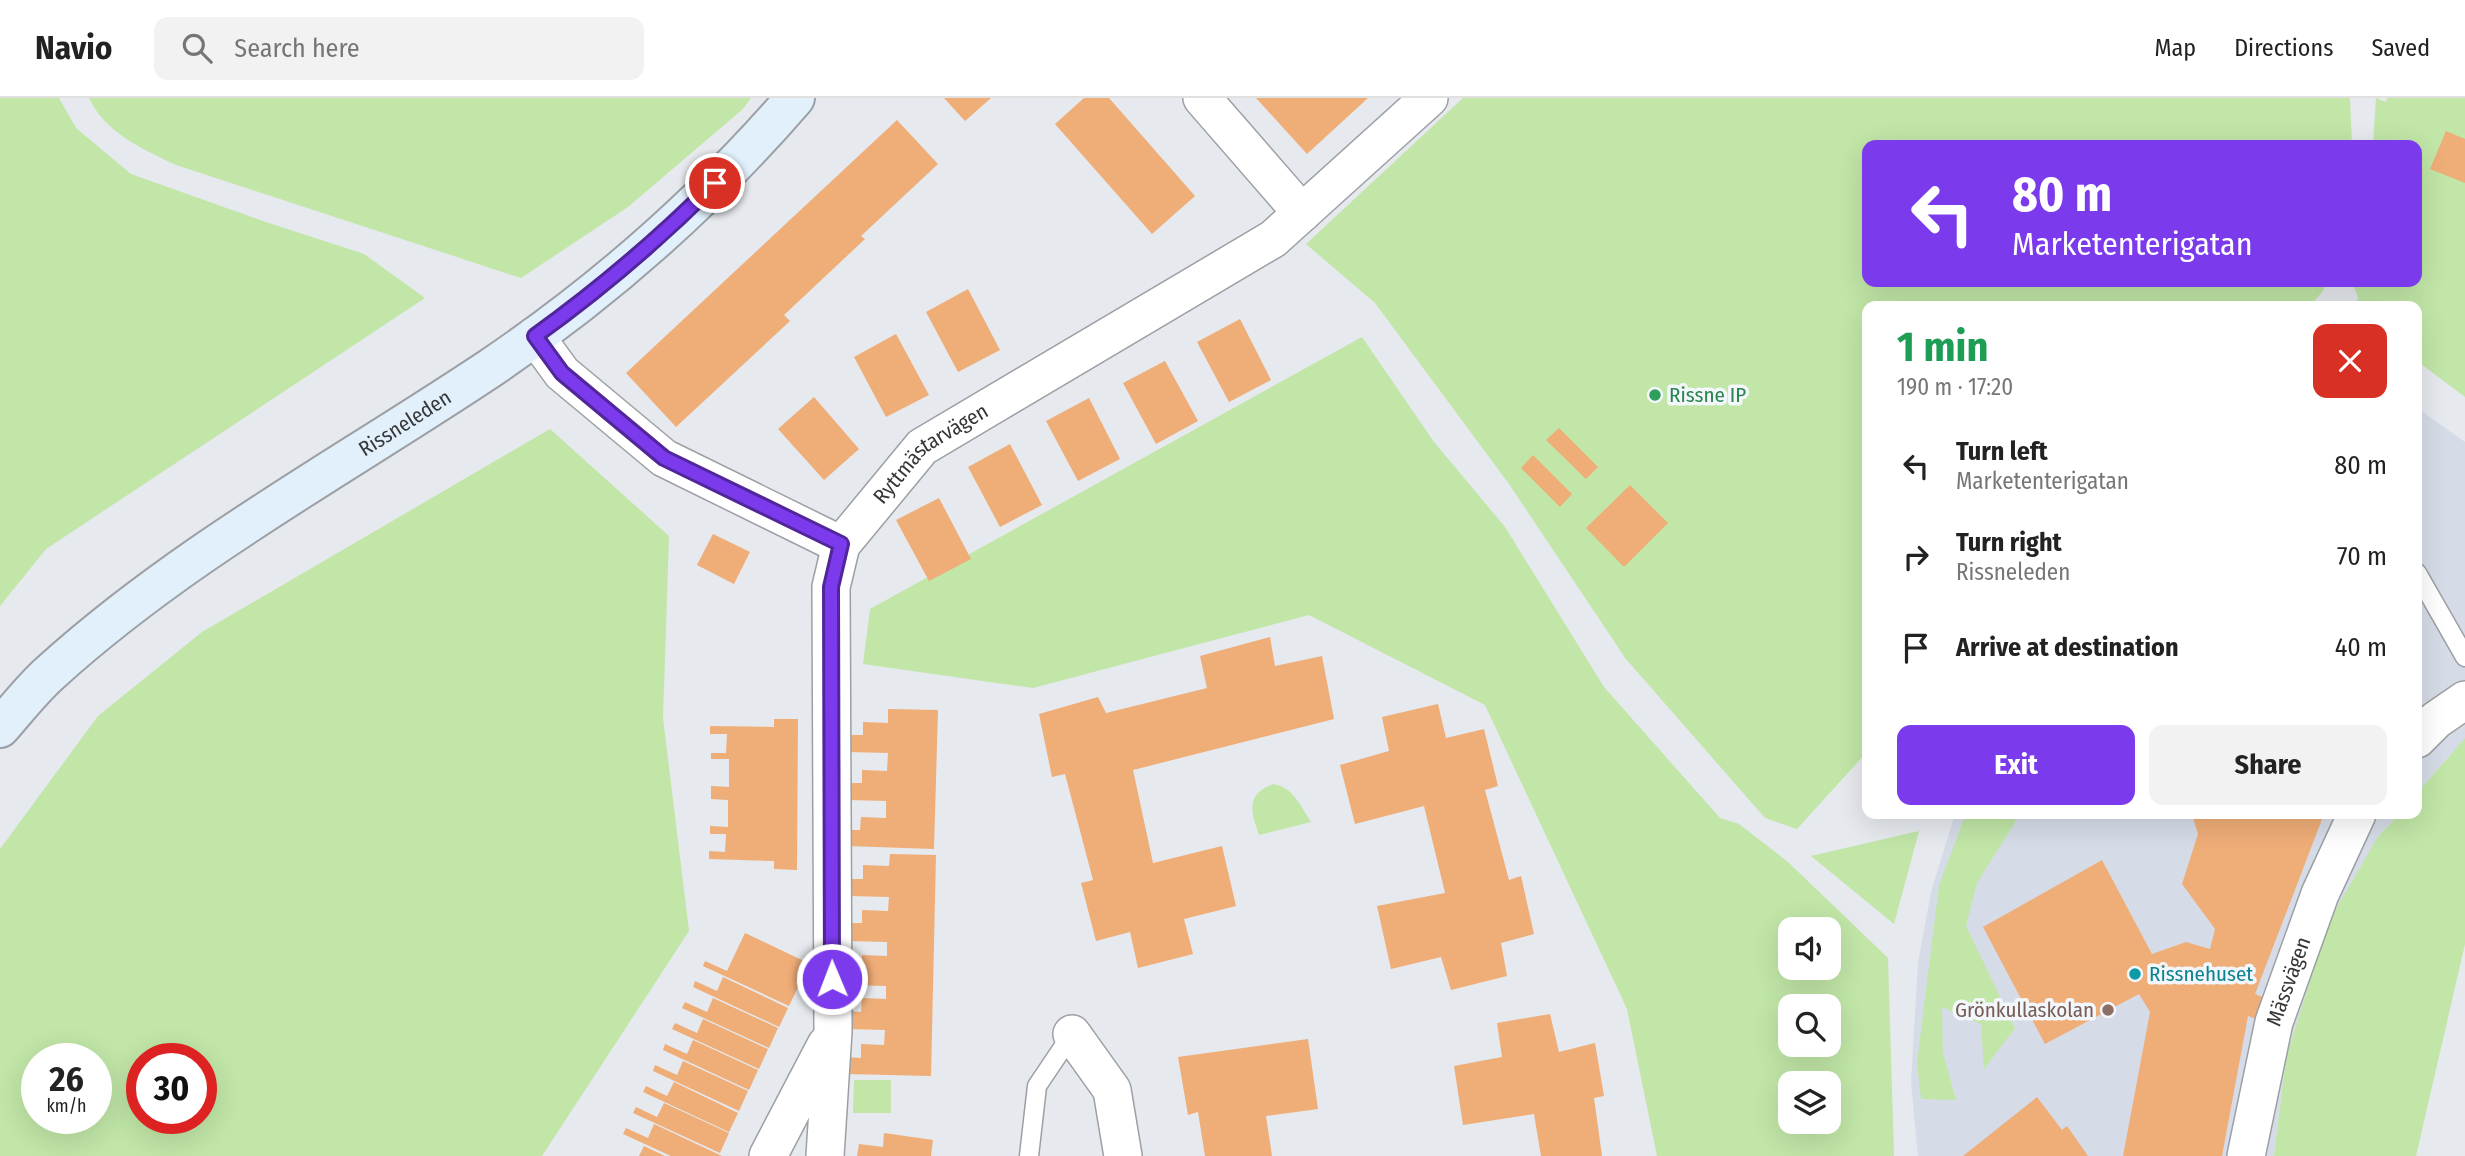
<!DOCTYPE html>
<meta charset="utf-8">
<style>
:root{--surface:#fff;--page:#f2f2f2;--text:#222;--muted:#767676;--line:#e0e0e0;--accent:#7c3aed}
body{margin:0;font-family:"Fira Sans Condensed",sans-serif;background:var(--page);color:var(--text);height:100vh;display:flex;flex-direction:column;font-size:26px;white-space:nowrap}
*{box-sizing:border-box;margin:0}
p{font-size:23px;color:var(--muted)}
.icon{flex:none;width:38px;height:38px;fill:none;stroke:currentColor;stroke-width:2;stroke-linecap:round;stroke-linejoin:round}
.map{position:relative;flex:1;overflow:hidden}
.side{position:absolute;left:1862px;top:203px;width:560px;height:518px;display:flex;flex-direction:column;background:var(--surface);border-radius:14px;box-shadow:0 7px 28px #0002}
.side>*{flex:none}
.guide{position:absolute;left:1862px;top:42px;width:560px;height:147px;border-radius:14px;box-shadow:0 7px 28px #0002;background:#7c3aed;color:#fff;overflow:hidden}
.controls{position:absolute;left:1778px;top:819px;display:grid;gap:14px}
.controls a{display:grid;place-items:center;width:63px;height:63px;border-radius:14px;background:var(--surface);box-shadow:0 7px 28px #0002;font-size:35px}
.speed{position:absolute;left:21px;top:945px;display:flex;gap:14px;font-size:35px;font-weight:700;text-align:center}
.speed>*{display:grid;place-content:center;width:91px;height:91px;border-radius:50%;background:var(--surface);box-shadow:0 7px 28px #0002;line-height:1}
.speed small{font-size:18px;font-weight:400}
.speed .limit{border:10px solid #d22;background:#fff;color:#111}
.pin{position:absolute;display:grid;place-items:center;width:60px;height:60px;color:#fff;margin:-30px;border:4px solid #fff;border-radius:50%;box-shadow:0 2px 7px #0007}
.me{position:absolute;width:77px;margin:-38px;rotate:359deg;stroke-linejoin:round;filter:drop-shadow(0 0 5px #0008)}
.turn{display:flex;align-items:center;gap:24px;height:147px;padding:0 35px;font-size:32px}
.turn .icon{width:91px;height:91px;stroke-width:2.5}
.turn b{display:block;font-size:49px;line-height:60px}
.round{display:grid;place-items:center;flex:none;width:74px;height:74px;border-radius:14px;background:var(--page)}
.overview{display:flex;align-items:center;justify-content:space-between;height:119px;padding:0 35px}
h1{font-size:42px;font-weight:700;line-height:52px;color:#1e9e55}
.primary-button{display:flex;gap:14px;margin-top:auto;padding:14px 35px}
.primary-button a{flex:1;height:80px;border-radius:14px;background:var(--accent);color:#fff;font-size:28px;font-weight:700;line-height:80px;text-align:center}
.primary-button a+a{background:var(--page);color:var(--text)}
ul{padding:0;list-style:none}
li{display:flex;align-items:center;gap:21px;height:91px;padding:0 35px}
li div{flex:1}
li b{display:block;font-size:26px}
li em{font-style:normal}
header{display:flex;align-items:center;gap:42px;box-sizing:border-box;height:98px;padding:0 35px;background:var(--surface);border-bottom:2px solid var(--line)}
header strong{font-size:33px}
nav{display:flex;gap:38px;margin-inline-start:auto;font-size:24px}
.search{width:490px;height:63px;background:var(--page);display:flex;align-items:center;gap:18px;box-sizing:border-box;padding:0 24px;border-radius:14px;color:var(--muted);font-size:26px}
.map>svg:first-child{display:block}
</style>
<header>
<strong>Navio</strong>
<div class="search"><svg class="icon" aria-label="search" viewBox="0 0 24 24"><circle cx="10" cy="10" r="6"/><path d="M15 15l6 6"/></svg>Search here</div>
<nav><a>Map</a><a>Directions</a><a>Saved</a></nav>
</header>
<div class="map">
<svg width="2465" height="1058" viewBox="0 0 2465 1058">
<rect width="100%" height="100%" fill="#e6e9ed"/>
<g fill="#d6dce7">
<path d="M 2417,310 L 2465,344 L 2465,640 L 2417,695 Z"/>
<path d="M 1955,716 L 2399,716 L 2377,740 L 2286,960 L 2274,1058 L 1918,1058 L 1911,985 L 1918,865 L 1931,794 Z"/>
</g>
<g fill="#c1e6a7" fill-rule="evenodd">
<path d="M 0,0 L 59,0 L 76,30 L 131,76 L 266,124 L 364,156 L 425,200 L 46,451 L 0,508 Z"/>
<path d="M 89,0 L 751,0 L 743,11 L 628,109 L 521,180 L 176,67 C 143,51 105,35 89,0 Z"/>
<path d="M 1463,0 L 2350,0 L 2352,47 L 1867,47 L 1867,184 L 2326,184 L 2323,193 L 2310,208 L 1867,208 L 1867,654 L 1797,731 L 1765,720 L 1626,561 L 1509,386 L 1375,205 L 1306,146 Z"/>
<path d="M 2376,0 L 2386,4 L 2387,0 L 2465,0 L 2465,299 L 2417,263 L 2417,208 L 2355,208 L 2358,199 L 2352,184 L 2417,184 L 2417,47 L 2373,47 Z"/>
<path d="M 1362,239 L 1434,344 L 1505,429 L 1604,589 L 1720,720 L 1739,726 L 1788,764 L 1888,860 L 1894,1058 L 1657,1058 L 1627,911 L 1485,607 L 1309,517 L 1033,590 L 863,566 L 870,511 ZM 1790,831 L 1829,831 L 1829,870 L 1790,870 ZM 1790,908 L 1829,908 L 1829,947 L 1790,947 ZM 1790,985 L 1829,985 L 1829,1024 L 1790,1024 Z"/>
<path d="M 550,331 L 669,438 L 663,620 L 689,833 L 542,1058 L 0,1058 L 0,751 L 98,618 L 202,534 ZM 37,961 L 96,961 L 96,1020 L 37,1020 ZM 142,961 L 201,961 L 201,1020 L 142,1020 Z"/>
<path d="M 2465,640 L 2465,846 L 2416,1058 L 2274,1058 L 2286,960 L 2328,825 L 2377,740 L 2399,716 L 2417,716 L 2417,695 Z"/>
<path d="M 1273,686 C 1293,689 1300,707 1311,724 L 1259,737 C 1251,713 1245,697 1273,686 Z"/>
<path d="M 1966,716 L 2020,716 L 1977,785 L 1966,828 L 2015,930 L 1984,971 L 1981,926 L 1942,909 L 1943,955 L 1956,1002 L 1921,1001 L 1917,965 L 1939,787 Z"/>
<path d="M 1919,733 L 1894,826 L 1811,758 Z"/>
<path d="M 854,982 L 891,982 L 891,1015 L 853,1015 Z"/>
</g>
<g fill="#efad78">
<path d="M 944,0 L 991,0 L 965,23 Z"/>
<path d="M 1084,0 L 1109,0 L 1195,98 L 1152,136 L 1055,26 Z"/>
<path d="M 1256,0 L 1368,0 L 1307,56 Z"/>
<path d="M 897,22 L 938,66 L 861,138 L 865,141 L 784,217 L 790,223 L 676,329 L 626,275 Z"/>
<path d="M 2446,33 L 2465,41 L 2465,85 L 2430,71 Z"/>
<path d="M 968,191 L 1000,252 L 958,274 L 926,214 Z"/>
<path d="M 1240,221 L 1271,282 L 1229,304 L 1197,244 Z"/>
<path d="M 896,236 L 929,297 L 886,319 L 854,259 Z"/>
<path d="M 1165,263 L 1198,323 L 1156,346 L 1123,285 Z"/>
<path d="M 814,299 L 859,351 L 824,382 L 778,331 Z"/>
<path d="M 1089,300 L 1120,361 L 1078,383 L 1046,323 Z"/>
<path d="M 1559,330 L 1598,369 L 1586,381 L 1546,342 Z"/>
<path d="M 1010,346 L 1042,407 L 1000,429 L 968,369 Z"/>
<path d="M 1533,357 L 1572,396 L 1560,409 L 1521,370 Z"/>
<path d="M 1630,387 L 1668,425 L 1624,469 L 1586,430 Z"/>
<path d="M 939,400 L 971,461 L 929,483 L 896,422 Z"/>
<path d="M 713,436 L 750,454 L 734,486 L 697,467 Z"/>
<path d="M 1270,539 L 1275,568 L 1322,558 L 1334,621 L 1133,672 L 1153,765 L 1222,748 L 1236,808 L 1184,821 L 1193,856 L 1138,870 L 1130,834 L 1096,843 L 1081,785 L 1093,782 L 1065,676 L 1052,679 L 1039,616 L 1098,599 L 1106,615 L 1207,590 L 1200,558 Z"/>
<path d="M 1438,606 L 1446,640 L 1484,631 L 1498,688 L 1485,692 L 1509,782 L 1521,778 L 1534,836 L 1501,845 L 1507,878 L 1451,892 L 1441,859 L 1391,871 L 1377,808 L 1445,795 L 1424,708 L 1355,726 L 1340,667 L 1389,653 L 1382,619 Z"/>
<path d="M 888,611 L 938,612 L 934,751 L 847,748 L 847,732 L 860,732 L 861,719 L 886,720 L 886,703 L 849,702 L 849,685 L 862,685 L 862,672 L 887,673 L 888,655 L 849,654 L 850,637 L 863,637 L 863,624 L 888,625 Z"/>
<path d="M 774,621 L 798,621 L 797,772 L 774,771 L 774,763 L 709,761 L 709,753 L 725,754 L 726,736 L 710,736 L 710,728 L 728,729 L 728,702 L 711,701 L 711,688 L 729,689 L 729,661 L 711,661 L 711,655 L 726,655 L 727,636 L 710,636 L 710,628 L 774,629 Z"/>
<path d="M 2192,716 L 2324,716 L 2255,896 L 2265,900 L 2259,922 L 2248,918 L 2222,1058 L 2123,1058 L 2150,914 L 2139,896 L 2045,946 L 1983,829 L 2102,762 L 2152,856 L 2186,844 L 2210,851 L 2215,831 L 2182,786 L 2198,736 Z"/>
<path d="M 890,756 L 936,757 L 931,978 L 847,976 L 847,959 L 861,960 L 861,946 L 884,947 L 885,932 L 848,931 L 848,913 L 861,914 L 862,900 L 886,901 L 886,888 L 848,887 L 849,870 L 862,870 L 862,857 L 887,858 L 887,844 L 848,843 L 849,825 L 862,825 L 862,812 L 888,813 L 889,799 L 850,798 L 850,781 L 863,781 L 863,767 L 889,768 Z"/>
<path d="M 745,835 L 806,864 L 796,886 L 799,887 L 789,908 L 703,868 L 705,863 L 727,873 Z"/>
<path d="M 723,879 L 788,910 L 779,929 L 693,889 L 695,883 L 717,893 Z"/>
<path d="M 713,900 L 778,930 L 769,950 L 682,910 L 685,904 L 707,914 Z"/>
<path d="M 1550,916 L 1559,954 L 1595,945 L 1604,998 L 1594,1000 L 1602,1058 L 1541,1058 L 1534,1016 L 1463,1027 L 1454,968 L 1502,959 L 1497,925 Z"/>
<path d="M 703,921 L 768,951 L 759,971 L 672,931 L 675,925 L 697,935 Z"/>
<path d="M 1308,941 L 1318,1011 L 1266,1018 L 1272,1058 L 1205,1058 L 1198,1014 L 1188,1017 L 1178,959 Z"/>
<path d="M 693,942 L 758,972 L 749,992 L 663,952 L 665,946 L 687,956 Z"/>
<path d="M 683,963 L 748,993 L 739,1013 L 653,973 L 655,967 L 677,977 Z"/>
<path d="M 674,984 L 738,1015 L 729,1034 L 643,994 L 646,988 L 667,998 Z"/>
<path d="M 2037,999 L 2062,1032 L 2067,1028 L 2088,1058 L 1963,1058 Z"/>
<path d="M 664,1005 L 729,1035 L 720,1055 L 633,1015 L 636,1009 L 657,1019 Z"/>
<path d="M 654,1026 L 722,1058 L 671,1058 L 623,1036 L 626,1030 L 648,1040 Z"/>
<path d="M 884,1035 L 933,1042 L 931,1058 L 857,1058 L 859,1046 L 883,1049 Z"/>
<path d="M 644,1048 L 665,1058 L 639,1058 Z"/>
</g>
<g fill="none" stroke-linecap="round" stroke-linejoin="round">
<defs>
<g id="lane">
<path d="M 2417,475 L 2465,559"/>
<path d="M 1029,1058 L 1037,988 L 1072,936"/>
</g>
<g id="street">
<path d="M 1202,0 L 1302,115"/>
<path d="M 535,238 L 562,275 L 664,360 L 841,447"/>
<path d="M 2417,641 L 2436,622 L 2465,602"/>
<path d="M 1072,936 L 1112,992 L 1123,1058"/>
<path d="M 768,1058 L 826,947"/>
<path id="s1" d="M 825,1058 L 833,933 L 831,489 L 841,447 L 922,349 L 1273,141 L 1429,0"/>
<path id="s2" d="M 2246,1058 L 2274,924 L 2320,796 L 2357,716"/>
</g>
<g id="secondary">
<path id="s3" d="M 0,630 C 16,612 32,591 50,575 C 182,455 344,368 492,269 C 604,193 706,103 795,0"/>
</g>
</defs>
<use href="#lane" stroke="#9c9fa3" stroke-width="21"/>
<use href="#street" stroke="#9c9fa3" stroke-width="40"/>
<use href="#secondary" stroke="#9c9fa3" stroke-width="42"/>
<use href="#lane" stroke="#fff" stroke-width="18"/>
<use href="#street" stroke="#fff" stroke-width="37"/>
<use href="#secondary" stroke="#e1f0fb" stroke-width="38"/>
</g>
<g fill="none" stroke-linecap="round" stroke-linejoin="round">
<defs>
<path id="route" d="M 715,85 C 659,141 599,192 535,238 L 562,275 L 664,360 L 841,446 L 831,489 L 832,881"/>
</defs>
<use href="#route" stroke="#51269a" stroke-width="18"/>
<use href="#route" stroke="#7c3aed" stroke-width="12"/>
</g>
<circle fill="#2e9e5b" stroke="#f3f6fb" stroke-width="2.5" cx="1655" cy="297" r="7"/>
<circle fill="#0f9aa8" stroke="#f3f6fb" stroke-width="2.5" cx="2135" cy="876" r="7"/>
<circle fill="#8d6e63" stroke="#f3f6fb" stroke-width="2.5" cx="2108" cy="912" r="7"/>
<g text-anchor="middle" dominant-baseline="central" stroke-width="7" stroke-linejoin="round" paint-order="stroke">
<g font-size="21" fill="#27864d" stroke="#f3f6fb" text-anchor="start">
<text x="1669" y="297">Rissne IP</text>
</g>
<g font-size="21" fill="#363739" stroke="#f3f6fb">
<text stroke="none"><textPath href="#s3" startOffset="509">Rissneleden</textPath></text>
<text stroke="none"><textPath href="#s1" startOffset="742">Ryttmästarvägen</textPath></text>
<text stroke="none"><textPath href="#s2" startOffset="180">Mässvägen</textPath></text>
</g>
<g font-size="21" fill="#0d838f" stroke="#f3f6fb" text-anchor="start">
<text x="2149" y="876">Rissnehuset</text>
</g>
<g font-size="21" fill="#785e54" stroke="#f3f6fb" text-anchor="end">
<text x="2094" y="912">Grönkullaskolan</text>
</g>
</g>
</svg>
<div class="controls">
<a><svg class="icon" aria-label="sound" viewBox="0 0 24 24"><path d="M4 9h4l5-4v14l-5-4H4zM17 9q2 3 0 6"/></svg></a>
<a><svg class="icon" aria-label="search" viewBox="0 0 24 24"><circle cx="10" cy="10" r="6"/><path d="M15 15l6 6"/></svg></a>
<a><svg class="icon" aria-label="layers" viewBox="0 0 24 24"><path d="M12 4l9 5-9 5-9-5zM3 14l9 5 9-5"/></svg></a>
</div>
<div class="speed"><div>26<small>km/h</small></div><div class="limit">30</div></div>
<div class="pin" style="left:715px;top:85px;background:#d93025"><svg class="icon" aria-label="arrive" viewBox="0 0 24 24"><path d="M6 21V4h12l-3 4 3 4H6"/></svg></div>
<svg class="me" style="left:832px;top:881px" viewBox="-20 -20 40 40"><circle r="17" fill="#7c3aed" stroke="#fff" stroke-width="3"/><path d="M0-11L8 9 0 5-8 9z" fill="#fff"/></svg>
<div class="guide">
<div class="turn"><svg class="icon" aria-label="left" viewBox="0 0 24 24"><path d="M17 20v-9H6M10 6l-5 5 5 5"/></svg><div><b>80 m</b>Marketenterigatan</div></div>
</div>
<section class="side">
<div class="overview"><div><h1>1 min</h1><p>190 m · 17:20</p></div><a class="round" style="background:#d93025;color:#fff"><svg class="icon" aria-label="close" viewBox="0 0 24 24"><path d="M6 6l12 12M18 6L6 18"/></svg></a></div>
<ul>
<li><svg class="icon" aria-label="left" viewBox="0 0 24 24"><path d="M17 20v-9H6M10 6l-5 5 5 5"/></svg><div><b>Turn left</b><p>Marketenterigatan</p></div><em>80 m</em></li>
<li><svg class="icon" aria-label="right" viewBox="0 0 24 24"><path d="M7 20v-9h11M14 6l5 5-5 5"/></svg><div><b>Turn right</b><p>Rissneleden</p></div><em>70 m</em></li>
<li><svg class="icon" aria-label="arrive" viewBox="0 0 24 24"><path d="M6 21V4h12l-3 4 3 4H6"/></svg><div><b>Arrive at destination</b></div><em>40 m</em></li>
</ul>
<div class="primary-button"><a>Exit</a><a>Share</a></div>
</section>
</div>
